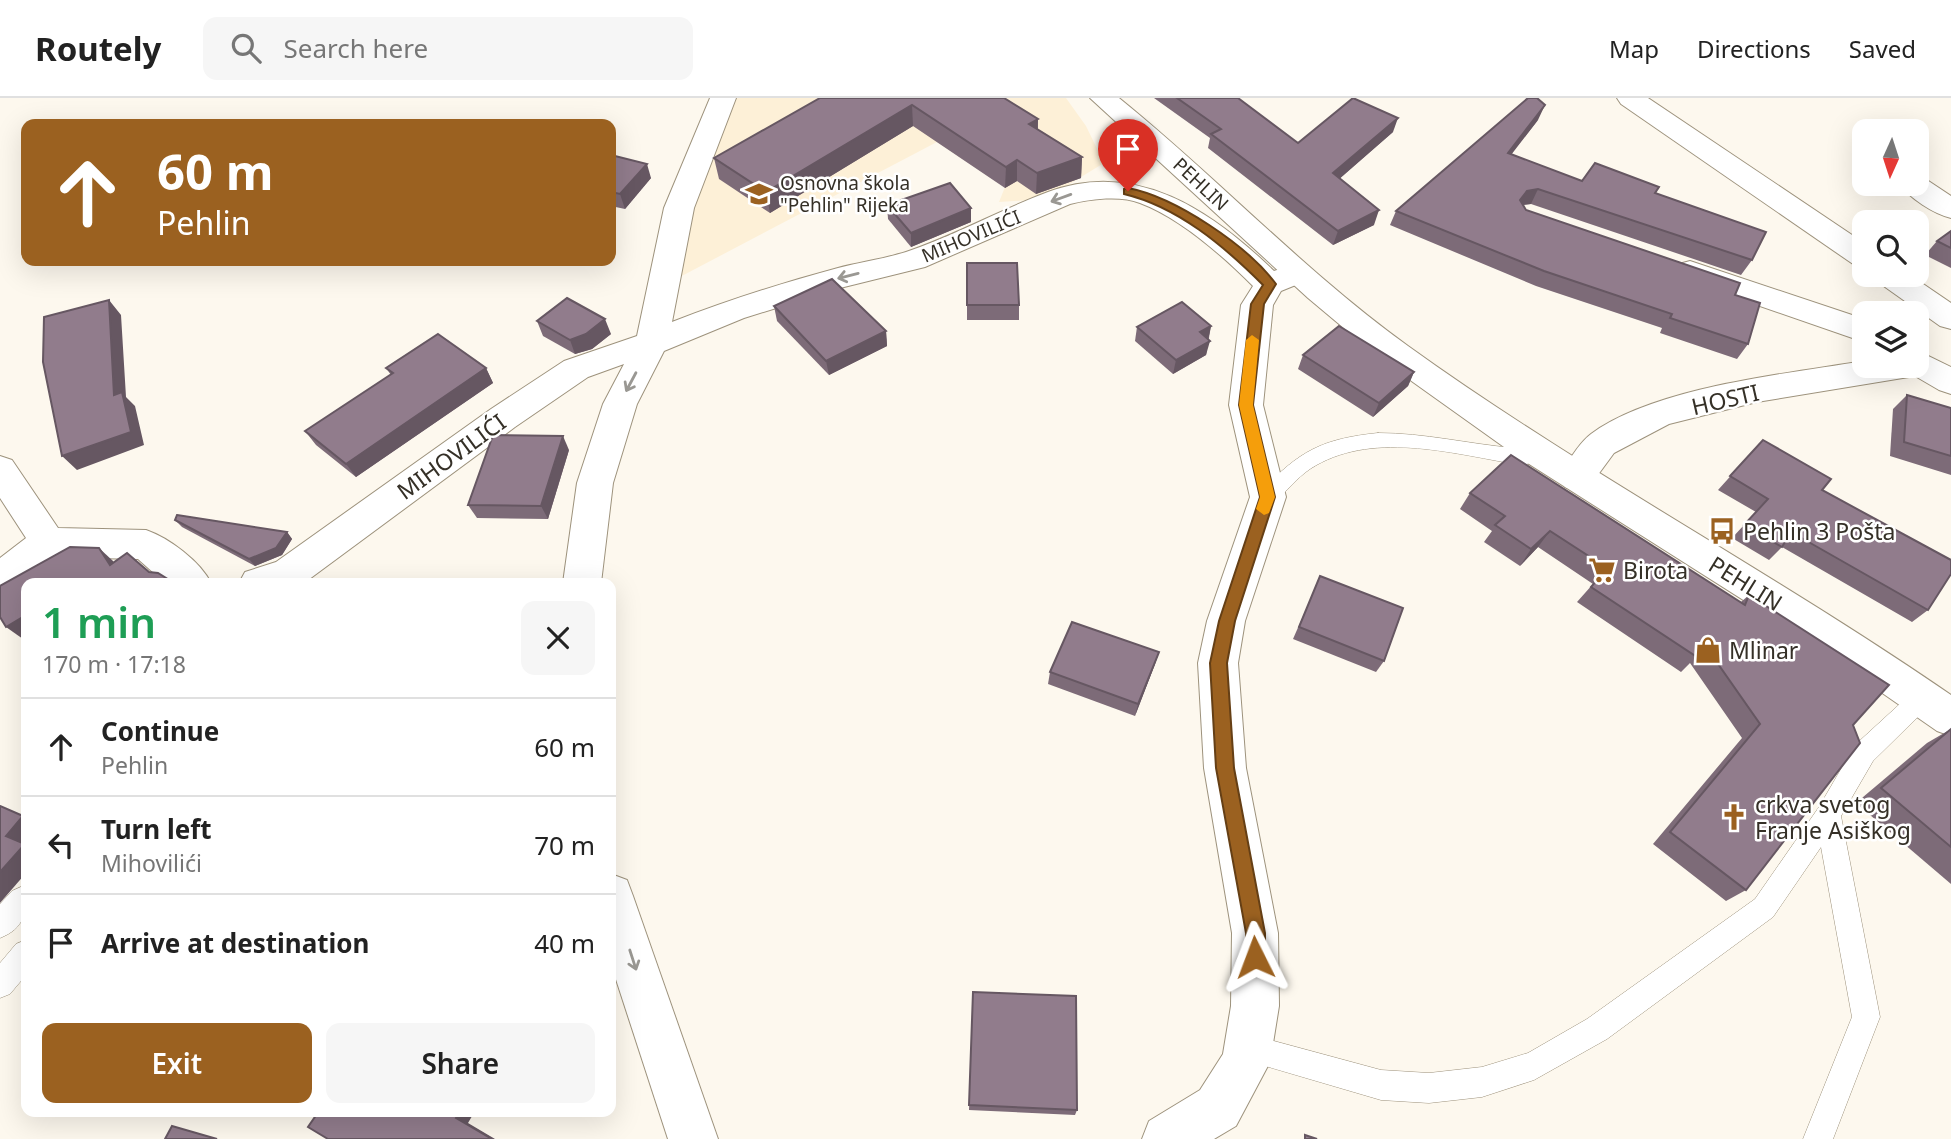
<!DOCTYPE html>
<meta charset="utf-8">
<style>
:root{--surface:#fff;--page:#f6f6f6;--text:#222;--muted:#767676;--line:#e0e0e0;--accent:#9b6120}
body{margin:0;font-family:"Noto Sans",sans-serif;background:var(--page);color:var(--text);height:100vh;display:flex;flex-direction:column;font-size:26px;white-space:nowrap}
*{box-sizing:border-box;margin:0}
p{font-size:23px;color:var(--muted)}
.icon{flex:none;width:38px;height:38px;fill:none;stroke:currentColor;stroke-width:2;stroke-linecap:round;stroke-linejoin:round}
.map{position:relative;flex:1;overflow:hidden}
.drawer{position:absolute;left:21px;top:480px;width:595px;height:539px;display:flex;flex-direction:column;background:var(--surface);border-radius:14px;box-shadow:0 7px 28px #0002}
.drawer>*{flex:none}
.guide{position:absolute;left:21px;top:21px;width:595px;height:147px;border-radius:14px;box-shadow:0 7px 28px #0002;background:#9b6120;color:#fff;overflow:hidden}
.needle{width:46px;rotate:183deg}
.buttons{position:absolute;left:1852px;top:21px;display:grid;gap:14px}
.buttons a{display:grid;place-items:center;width:77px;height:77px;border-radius:14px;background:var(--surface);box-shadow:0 7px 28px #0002;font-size:35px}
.pin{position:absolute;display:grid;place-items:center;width:60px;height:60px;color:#fff;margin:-72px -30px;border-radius:50% 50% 50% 0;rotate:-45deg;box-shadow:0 0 7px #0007}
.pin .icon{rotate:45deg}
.me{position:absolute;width:77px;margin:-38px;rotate:357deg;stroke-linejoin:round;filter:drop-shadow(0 0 5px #0008)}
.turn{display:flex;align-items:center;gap:24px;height:147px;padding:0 21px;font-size:32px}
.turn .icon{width:91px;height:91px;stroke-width:2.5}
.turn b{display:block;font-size:49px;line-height:60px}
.round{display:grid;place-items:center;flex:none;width:74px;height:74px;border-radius:14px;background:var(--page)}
.summary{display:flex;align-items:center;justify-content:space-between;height:119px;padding:0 21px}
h1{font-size:42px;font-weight:600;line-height:52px;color:#1e9e55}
.primary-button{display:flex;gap:14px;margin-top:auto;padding:14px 21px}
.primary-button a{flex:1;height:80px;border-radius:14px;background:var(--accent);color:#fff;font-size:28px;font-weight:600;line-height:80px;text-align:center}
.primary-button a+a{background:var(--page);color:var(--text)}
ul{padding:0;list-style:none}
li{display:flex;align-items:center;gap:21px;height:98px;padding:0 21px;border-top:2px solid var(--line)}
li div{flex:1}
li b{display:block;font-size:26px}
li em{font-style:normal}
header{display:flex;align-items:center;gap:42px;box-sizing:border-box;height:98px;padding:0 35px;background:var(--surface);border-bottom:2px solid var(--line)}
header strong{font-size:33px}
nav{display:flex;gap:38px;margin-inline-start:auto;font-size:24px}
.search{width:490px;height:63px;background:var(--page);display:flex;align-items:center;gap:18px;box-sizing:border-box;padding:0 24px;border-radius:14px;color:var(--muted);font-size:26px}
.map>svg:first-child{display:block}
</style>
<header>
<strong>Routely</strong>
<div class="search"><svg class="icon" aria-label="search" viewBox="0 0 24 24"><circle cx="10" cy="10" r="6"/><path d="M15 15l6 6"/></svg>Search here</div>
<nav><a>Map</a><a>Directions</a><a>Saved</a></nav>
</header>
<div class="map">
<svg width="1951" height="1041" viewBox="0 0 1951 1041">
<rect width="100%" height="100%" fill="#fdf8ee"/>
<path fill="#fdf0d7" d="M 717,0 L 1066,0 L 1086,28 L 1104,65 L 1045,101 L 999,104 L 1005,89 L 937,44 L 676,181 Z"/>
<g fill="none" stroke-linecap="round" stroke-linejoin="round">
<defs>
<g id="lane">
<path d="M 1378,335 C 1425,335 1468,346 1514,350 C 1526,351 1536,345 1546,349 L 1549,354 L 1546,359 L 1527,366 L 1515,366 C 1450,355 1370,332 1310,371 C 1297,380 1286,393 1275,405 L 1268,407 L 1261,405 L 1257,399 L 1261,393 C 1300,353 1321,341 1378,335 Z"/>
<path d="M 1923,589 L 1931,592 L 1935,599 L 1931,606 L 1873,663 L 1841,718 L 1880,919 L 1833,1041 L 1803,1041 L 1852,919 L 1821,749 L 1773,819 L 1607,941 L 1534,982 L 1482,999 L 1429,1005 L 1381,1002 L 1238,960 L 1234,950 L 1238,940 L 1248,936 L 1381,972 L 1429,975 L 1482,969 L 1528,955 L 1587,921 L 1755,801 L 1819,709 L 1855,647 L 1915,592 Z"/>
<path d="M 21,789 L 26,791 C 26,815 25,830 0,840 L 0,806 L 12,793 Z"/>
<path d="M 26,842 L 26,877 L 10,896 L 0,900 L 0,865 L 16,846 Z"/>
</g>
<g id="street">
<path d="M 710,0 L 736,0 L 694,110 L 672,224 C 726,203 782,185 838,170 C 861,164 884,161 906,154 C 954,138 1000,112 1048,94 C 1137,61 1212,113 1274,173 L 1297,165 L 1308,168 L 1312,175 L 1308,182 L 1281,193 L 1273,207 L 1263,307 L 1286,399 L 1245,523 L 1238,565 L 1246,670 L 1278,835 L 1279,908 L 1270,964 L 1236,1028 L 1214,1041 L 1142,1041 L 1149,1023 L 1200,992 L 1223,956 L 1231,908 L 1232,835 L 1204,670 L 1198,565 L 1207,523 L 1250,399 L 1229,307 L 1241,207 L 1253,188 C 1223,158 1180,120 1140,105 C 1120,97 1090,101 1070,106 L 925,169 L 844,189 L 744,220 L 664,253 L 637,306 L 613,385 L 601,485 L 563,485 L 577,385 L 603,306 L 624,266 L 588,279 L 515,329 L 304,485 L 239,485 L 245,474 L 276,464 L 491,311 L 564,263 L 637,238 L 664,110 Z"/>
<path d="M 1617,0 L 1648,0 L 1864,145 L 1864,169 L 1853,166 L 1621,6 Z"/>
<path d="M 1916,78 L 1924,80 L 1951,98 L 1951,120 C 1934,116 1909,100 1900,86 L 1916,86 Z"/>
<path d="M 1690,163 L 1864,221 L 1864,244 L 1679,180 L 1675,173 L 1679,166 Z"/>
<path d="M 1874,177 L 1910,177 L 1951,205 L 1951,231 L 1940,228 L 1878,184 Z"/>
<path d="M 1916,252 L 1951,269 L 1951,296 L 1939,292 L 1915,278 L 1757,304 L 1669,326 L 1614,355 L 1589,389 L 1577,393 L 1565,389 L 1559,379 C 1567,365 1579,345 1591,336 C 1655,289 1785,276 1864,263 L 1864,268 L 1916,268 Z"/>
<path d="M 0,358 L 12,362 L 58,430 L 146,432 C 169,440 200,463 211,485 L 165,485 L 138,461 L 55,459 L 13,492 L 0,496 L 0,460 L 26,440 L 0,400 Z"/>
<path d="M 611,776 L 627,782 L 633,798 L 718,1041 L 668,1041 L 611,866 Z"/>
</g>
<path id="secondary" d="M 1090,0 L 1119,0 C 1218,80 1305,174 1408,248 C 1583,374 1774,475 1951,597 L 1951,638 L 1937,633 L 1800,538 L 1518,359 L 1382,262 L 1308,200 Z"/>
</defs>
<use href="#lane" stroke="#9d927c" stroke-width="1"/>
<use href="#street" stroke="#9d927c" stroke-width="2"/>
<use href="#secondary" stroke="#9d927c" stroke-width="2"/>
<use href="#lane" fill="#fff" fill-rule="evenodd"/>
<use href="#street" fill="#fff" fill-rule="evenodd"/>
<use href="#secondary" fill="#fff" fill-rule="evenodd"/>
</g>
<g fill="#7d6b78">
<path d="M 820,0 L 1004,0 L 1038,21 L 1038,32 L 1082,59 L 1081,80 L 1036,96 L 1017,83 L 1005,90 L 913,28 L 770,115 L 719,81 L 714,60 Z"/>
<path d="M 1154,0 L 1238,0 L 1298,45 L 1393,34 L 1340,80 L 1374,127 L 1333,147 L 1208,50 L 1210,40 Z"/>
<path d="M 1538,22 L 1511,56 L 1582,83 L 1655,95 L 1752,162 L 1741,177 L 1531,106 L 1523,107 L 1526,112 L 1735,197 L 1748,246 L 1737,261 L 1660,235 L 1662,230 L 1536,188 L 1390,127 L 1396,113 Z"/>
<path d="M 611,57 L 651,80 L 625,111 L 611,108 Z"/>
<path d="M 887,107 L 971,124 L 911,149 L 888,121 Z"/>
<path d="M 1951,133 L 1951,170 L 1925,157 L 1937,143 Z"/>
<path d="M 967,165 L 1019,207 L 1019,222 L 967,222 Z"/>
<path d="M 774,208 L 886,233 L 887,248 L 829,277 L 777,223 Z"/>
<path d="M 537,223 L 611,236 L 592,251 L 575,256 L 543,238 Z"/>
<path d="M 1211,228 L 1206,257 L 1173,276 L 1135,243 L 1137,229 Z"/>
<path d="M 1303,257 L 1414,274 L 1408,288 L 1373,319 L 1298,271 Z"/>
<path d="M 386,270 L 486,270 L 493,285 L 356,379 L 316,347 L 305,333 L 391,277 Z"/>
<path d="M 1907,297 L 1951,310 L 1951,377 L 1890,358 L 1893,311 Z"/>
<path d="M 1763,342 L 1822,392 L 1928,512 L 1912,524 L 1782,449 L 1769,462 L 1732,440 L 1756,414 L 1718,392 Z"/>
<path d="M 569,352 L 548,421 L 477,420 L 468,407 Z"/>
<path d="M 1470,395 L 1741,504 L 1749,497 L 1853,627 L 1746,792 L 1726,803 L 1653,746 L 1742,640 L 1690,565 L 1681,574 L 1577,504 L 1593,486 L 1538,449 L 1520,468 L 1484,444 L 1492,433 L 1460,411 Z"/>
<path d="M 175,422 L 287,434 L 292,441 L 282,457 L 255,468 L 182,429 Z"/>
<path d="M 1315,491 L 1384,563 L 1376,574 L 1293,541 Z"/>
<path d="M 1159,554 L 1155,566 L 1135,618 L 1048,586 L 1050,574 Z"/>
<path d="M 1951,631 L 1951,786 L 1856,705 L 1927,645 Z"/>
<path d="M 973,894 L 1077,1012 L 1075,1017 L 969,1012 Z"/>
</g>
<g fill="#665762">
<path d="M 912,7 L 913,28 L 770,115 L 766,94 Z"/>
<path d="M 1545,7 L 1538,22 L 1501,70 L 1508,55 Z"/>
<path d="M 1398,20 L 1393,34 L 1329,90 L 1333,75 Z"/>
<path d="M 1038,21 L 1037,42 L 1029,26 Z"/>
<path d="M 1082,59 L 1081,80 L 1036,96 L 1037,75 Z"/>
<path d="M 1017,62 L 1017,83 L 1005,90 L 1006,69 Z"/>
<path d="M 647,66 L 651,80 L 625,111 L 620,96 Z"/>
<path d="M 1538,91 L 1531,106 L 1519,107 L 1520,102 L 1527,93 Z"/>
<path d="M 971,110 L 971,124 L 911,149 L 911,135 Z"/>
<path d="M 1379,112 L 1374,127 L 1333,147 L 1338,133 Z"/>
<path d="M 109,202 L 121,217 L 126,299 L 135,308 L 144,347 L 77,372 L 62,358 L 114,297 Z"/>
<path d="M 605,221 L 611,236 L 592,251 L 575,256 L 570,242 Z"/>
<path d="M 1211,228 L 1208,242 L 1200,234 Z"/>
<path d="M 886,233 L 887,248 L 829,277 L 826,263 Z"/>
<path d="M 1210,243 L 1206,257 L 1173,276 L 1176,262 Z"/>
<path d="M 486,270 L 493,285 L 356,379 L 346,366 Z"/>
<path d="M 1414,274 L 1408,288 L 1373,319 L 1379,305 Z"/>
<path d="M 563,338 L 569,352 L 548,421 L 541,408 Z"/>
<path d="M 1550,433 L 1538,449 L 1520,468 L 1531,451 Z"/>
<path d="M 287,434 L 292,441 L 282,457 L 255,468 L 249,461 Z"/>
<path d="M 99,450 L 113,463 L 124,480 L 110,467 Z"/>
<path d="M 26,517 L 26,539 L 23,541 L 6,529 Z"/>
<path d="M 1159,554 L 1155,566 L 1135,618 L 1138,606 Z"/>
<path d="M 23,718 L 26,720 L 26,775 L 0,805 L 0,774 L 6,738 Z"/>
<path d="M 461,1013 L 475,1013 L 468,1025 L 495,1041 L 492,1041 L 456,1020 Z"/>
</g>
<g fill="#917c8c" stroke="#665762" stroke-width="2">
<path d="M 820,0 L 1004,0 L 1038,21 L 1029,26 L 1082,59 L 1037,75 L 1017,62 L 1006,69 L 912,7 L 766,94 L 714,60 Z"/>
<path d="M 1177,0 L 1238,0 L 1298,45 L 1353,0 L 1398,20 L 1333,75 L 1379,112 L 1338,133 L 1211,36 L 1221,31 Z"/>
<path d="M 1528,0 L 1537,0 L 1545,7 L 1508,55 L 1582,83 L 1595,65 L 1659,89 L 1655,95 L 1766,134 L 1752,162 L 1538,91 L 1527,93 L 1520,102 L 1526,112 L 1740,185 L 1735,197 L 1760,205 L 1748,246 L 1670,220 L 1672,216 L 1544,173 L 1396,113 Z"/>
<path d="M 611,57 L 647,66 L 620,96 L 611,94 Z"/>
<path d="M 950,85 L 971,110 L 911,135 L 887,107 Z"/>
<path d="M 1951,133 L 1951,150 L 1937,143 Z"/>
<path d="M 967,165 L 1017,165 L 1019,207 L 967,207 Z"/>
<path d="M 832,181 L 886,233 L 826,263 L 774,208 Z"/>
<path d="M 567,200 L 605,221 L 586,236 L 570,242 L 537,223 Z"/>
<path d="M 109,202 L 114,297 L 122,294 L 131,334 L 62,358 L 43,264 L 44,219 Z"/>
<path d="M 1182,204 L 1211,228 L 1200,234 L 1210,243 L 1176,262 L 1137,229 Z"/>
<path d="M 1339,228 L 1414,274 L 1379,305 L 1303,257 Z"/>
<path d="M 438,236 L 486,270 L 346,366 L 305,333 L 393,275 L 386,270 Z"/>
<path d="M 1907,297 L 1951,310 L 1951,358 L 1904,344 Z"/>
<path d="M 493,337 L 563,338 L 541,408 L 468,407 Z"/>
<path d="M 1763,342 L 1831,381 L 1822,392 L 1951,462 L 1951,476 L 1928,512 L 1791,434 L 1782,449 L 1744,427 L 1768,401 L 1730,378 Z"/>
<path d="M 1511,357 L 1745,507 L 1749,497 L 1889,587 L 1853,627 L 1860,645 L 1746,792 L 1670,734 L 1760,626 L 1704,546 L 1697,559 L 1591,489 L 1607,470 L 1550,433 L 1531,451 L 1495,427 L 1505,418 L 1470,395 Z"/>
<path d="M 177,417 L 287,434 L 276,450 L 249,461 L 175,422 Z"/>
<path d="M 70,449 L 99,450 L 110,467 L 127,455 L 149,474 L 158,475 L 174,485 L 26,485 L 26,517 L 6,529 L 0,519 L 0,488 Z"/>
<path d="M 1320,478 L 1403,510 L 1384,563 L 1299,529 Z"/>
<path d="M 1072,524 L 1159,554 L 1138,606 L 1050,574 Z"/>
<path d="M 1951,631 L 1951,749 L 1881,690 Z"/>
<path d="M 0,708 L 23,718 L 6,738 L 25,746 L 0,774 Z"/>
<path d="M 973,894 L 1076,898 L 1077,1012 L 969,1007 Z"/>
<path d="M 319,1013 L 461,1013 L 456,1020 L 492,1041 L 328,1041 L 308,1029 Z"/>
<path d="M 172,1028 L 217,1041 L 165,1041 Z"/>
<path d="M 1305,1037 L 1317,1041 L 1305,1041 Z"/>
</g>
<defs><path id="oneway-shaft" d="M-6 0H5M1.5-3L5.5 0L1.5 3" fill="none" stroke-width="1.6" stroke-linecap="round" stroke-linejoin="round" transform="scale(1.75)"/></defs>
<g stroke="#9a9893">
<use href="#oneway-shaft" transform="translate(1061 100) rotate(160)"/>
<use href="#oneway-shaft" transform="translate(848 178) rotate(166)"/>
<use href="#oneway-shaft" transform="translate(631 284) rotate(118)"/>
<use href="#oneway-shaft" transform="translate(633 862) rotate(72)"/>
</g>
<path fill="#9b6120" stroke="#653f15" stroke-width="2" d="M 1128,90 C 1175,99 1247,147 1276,186 L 1264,206 L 1253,307 L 1275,399 L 1235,523 L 1227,565 L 1234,670 L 1265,835 L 1265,859 L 1262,866 L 1255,869 L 1248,866 L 1246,859 L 1246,835 L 1216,670 L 1210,565 L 1219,523 L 1260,399 L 1239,307 L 1251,206 L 1263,187 C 1224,148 1178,109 1124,96 L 1124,91 Z"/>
<path fill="#f59e0b" d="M 1252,237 L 1259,242 L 1253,307 L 1275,399 L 1269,415 L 1264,417 L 1256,411 L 1260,399 L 1239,307 L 1246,242 Z"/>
<defs>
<symbol id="school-bare" viewBox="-9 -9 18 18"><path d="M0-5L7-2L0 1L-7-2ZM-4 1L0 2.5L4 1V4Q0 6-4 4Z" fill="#9b6120" stroke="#fff" stroke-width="2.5" paint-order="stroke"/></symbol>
<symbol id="bus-bare" viewBox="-9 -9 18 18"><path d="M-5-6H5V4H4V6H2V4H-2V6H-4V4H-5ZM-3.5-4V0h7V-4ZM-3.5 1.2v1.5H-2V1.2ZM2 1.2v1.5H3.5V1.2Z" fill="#9b6120" stroke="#fff" stroke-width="2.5" paint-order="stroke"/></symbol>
<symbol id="supermarket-bare" viewBox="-9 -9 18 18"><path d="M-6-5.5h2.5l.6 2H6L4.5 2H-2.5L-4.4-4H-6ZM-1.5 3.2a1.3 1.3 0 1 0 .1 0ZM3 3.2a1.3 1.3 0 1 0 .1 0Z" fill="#9b6120" stroke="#fff" stroke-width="2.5" paint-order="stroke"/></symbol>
<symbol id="shop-bare" viewBox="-9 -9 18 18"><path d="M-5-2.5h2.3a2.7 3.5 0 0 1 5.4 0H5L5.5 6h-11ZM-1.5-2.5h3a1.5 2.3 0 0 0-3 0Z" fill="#9b6120" stroke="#fff" stroke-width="2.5" paint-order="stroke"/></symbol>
<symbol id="church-bare" viewBox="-9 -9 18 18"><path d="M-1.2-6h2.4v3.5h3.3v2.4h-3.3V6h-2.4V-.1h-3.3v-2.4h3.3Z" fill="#9b6120" stroke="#fff" stroke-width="2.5" paint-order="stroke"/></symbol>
</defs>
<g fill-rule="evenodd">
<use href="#school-bare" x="740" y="77" width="38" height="38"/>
<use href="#bus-bare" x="1703" y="414" width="38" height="38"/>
<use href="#supermarket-bare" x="1583" y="453" width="38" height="38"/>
<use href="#shop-bare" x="1689" y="533" width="38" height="38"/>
<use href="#church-bare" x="1715" y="700" width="38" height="38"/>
</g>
<g text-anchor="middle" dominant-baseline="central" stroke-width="5" stroke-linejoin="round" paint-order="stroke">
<g font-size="19" fill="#353027" stroke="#fff" text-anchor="start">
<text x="780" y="85">Osnovna škola<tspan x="780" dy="22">"Pehlin" Rijeka</tspan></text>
</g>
<g font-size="19" fill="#353027" stroke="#fff">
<text transform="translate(1201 86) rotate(43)">PEHLIN</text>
<text transform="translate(971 138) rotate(-23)">MIHOVILIĆI</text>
</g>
<g font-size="23" fill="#353027" stroke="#fff">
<text transform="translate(1725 301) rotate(-13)">HOSTI</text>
<text transform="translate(451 358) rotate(-36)">MIHOVILIĆI</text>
<text transform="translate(1746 485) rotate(32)">PEHLIN</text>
</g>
<g font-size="23" fill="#353027" stroke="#fff" text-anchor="start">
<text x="1743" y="433">Pehlin 3 Pošta</text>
<text x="1623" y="472">Birota</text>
<text x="1729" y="552">Mlinar</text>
<text x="1755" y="706">crkva svetog<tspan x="1755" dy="26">Franje Asiškog</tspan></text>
</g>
</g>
</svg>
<div class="buttons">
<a><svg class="needle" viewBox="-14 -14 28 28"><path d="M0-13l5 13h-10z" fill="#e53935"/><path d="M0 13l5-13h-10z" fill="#767676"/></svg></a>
<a><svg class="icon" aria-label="search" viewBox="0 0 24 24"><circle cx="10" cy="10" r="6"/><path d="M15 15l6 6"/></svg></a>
<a><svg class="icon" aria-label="layers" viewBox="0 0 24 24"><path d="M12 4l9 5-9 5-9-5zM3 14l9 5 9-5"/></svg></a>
</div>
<div class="pin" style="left:1128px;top:93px;background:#d93025"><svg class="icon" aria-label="arrive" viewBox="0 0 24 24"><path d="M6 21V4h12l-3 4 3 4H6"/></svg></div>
<svg class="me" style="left:1255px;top:859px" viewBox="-20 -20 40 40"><path d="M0-17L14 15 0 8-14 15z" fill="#9b6120" stroke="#fff" stroke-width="4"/></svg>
<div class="guide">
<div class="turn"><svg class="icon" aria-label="ahead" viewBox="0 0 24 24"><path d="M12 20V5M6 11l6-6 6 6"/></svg><div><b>60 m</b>Pehlin</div></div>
</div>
<section class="drawer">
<div class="summary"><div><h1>1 min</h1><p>170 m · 17:18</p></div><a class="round"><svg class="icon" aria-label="close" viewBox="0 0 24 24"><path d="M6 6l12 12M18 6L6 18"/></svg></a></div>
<ul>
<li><svg class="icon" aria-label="ahead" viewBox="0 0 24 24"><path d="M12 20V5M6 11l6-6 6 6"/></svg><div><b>Continue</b><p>Pehlin</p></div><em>60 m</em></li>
<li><svg class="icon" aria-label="left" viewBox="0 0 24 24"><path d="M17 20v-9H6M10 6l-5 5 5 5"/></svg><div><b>Turn left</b><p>Mihovilići</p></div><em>70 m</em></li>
<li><svg class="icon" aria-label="arrive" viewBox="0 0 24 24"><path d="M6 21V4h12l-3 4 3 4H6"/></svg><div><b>Arrive at destination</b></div><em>40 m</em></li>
</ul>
<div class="primary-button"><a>Exit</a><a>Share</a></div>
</section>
</div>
